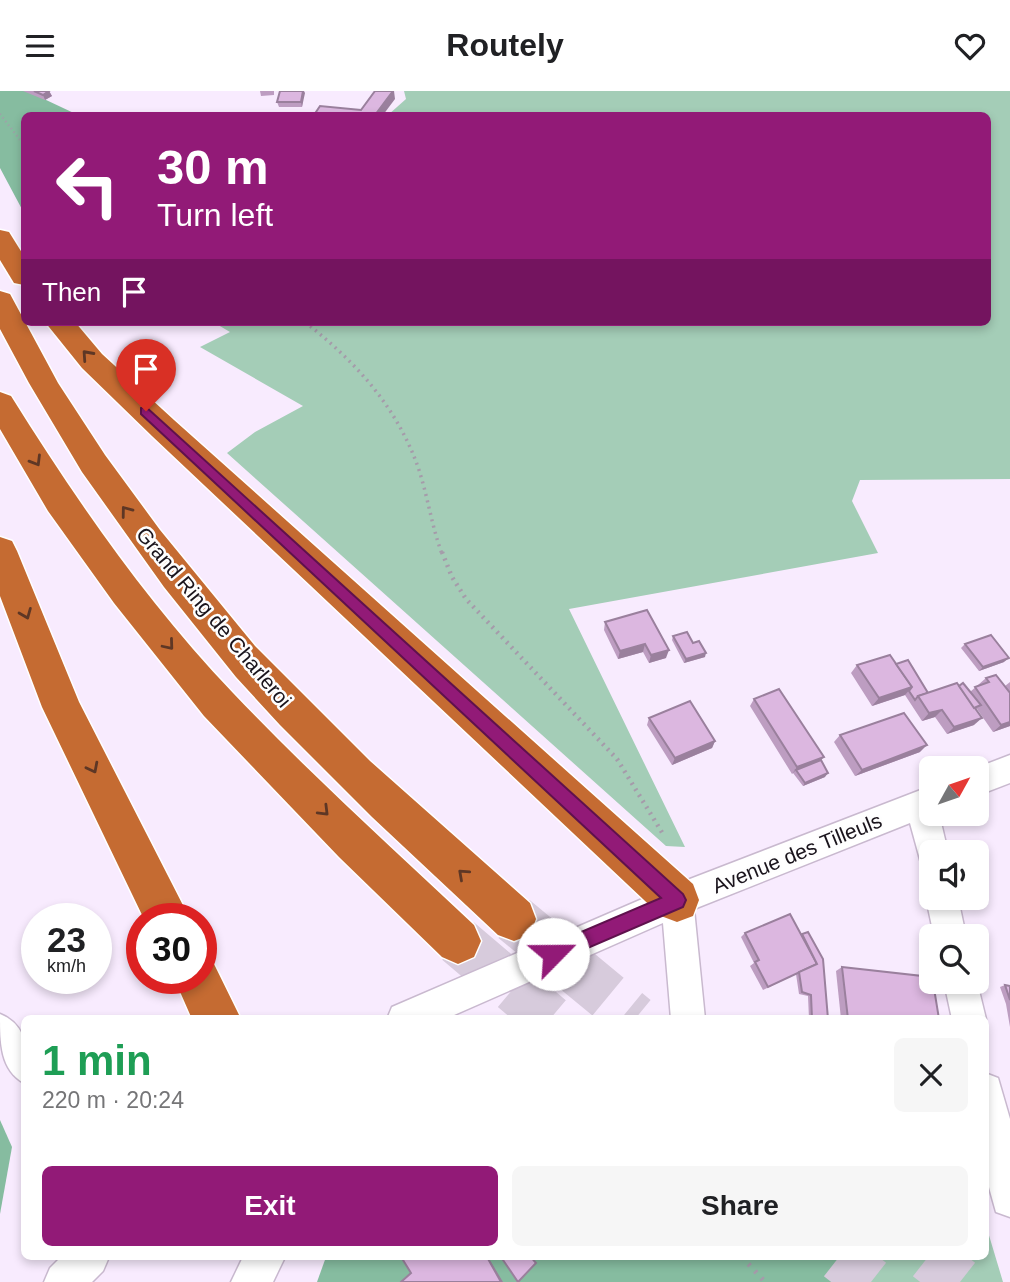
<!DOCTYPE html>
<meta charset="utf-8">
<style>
:root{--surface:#fff;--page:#f6f6f6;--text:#202124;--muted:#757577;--accent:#921a77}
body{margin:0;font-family:Helvetica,sans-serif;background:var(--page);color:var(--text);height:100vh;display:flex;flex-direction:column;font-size:26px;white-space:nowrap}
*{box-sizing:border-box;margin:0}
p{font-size:23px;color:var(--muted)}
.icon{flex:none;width:38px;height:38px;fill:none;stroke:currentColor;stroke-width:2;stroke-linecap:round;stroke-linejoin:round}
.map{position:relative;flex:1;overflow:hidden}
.drawer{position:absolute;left:21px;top:924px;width:968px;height:245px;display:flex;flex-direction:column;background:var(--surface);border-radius:10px;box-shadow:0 4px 10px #0003}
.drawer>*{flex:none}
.banner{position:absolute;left:21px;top:21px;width:970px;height:214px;border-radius:10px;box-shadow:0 4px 10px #0003;background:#921a77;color:#fff;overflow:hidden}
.needle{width:46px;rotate:50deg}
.buttons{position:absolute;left:919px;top:665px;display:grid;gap:14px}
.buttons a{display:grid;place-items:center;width:70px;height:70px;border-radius:10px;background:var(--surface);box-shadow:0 4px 10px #0003;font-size:35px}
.speed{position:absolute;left:21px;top:812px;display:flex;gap:14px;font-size:35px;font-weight:700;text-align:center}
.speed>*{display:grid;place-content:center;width:91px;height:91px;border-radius:50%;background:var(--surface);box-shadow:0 4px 10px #0003;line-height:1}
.speed small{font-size:18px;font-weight:400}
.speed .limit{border:10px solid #d22;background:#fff;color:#111}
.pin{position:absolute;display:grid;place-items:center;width:60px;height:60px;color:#fff;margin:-72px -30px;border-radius:50% 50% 50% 0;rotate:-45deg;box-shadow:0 0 7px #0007}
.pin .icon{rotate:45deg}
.me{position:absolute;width:77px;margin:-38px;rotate:67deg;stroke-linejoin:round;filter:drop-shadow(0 0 5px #0008)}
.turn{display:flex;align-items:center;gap:24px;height:147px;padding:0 21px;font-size:32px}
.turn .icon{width:91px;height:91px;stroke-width:2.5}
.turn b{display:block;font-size:49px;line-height:60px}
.then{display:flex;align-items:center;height:66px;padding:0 21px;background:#0003;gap:14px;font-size:26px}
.round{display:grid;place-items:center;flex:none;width:74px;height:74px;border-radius:10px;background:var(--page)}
.headline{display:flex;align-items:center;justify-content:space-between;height:119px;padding:0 21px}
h1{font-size:42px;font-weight:600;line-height:52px;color:#1e9e55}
.cta{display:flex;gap:14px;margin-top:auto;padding:14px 21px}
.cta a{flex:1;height:80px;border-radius:10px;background:var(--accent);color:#fff;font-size:28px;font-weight:600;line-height:80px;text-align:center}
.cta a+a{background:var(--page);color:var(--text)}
header{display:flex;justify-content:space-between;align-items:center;height:91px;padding:0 21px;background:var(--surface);font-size:32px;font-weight:600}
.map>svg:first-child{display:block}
</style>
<header><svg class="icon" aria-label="menu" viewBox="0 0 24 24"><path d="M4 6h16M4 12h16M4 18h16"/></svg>Routely<svg class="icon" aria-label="heart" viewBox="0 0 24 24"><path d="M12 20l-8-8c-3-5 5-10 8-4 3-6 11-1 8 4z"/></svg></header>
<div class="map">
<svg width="1010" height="1191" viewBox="0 0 1010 1191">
<rect width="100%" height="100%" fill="#f8ebfe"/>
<g fill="#a4cdb7">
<path d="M 404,0 L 1010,0 L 1010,388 L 860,389 L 852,410 L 878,462 L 569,518 L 685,756 L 666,755 L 227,362 L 255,341 L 303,315 L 200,256 L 230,241 L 213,231 L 987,231 L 987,24 L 388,24 L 406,8 Z"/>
<path d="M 985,1131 L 1003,1191 L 868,1191 L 841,1166 L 985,1166 Z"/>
</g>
<g fill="#86bca0">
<path d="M 0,0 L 27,0 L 78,24 L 24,24 L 24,122 L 0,77 Z"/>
<path d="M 0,1029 L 12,1056 L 0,1123 Z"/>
<path d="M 326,1166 L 841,1166 L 868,1191 L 317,1191 Z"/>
</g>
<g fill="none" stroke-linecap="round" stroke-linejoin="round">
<g stroke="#d7cbdc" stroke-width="49" stroke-dasharray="49 24" stroke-linecap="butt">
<path d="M 514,828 L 635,928"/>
<path d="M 458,850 L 550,928"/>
<path d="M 839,1166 L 871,1191"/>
<path d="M 928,1166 L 960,1191"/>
</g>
<defs>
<g id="street">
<path d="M 1010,664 L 1010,692 L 976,705 L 976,677 Z"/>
<path d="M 931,695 L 931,723 L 939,723 L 948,761 L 931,761 L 931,776 L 921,772 L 910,732 L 694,818 L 705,928 L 671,928 L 663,832 L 445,928 L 387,928 L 392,916 L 677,793 Z"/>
<path d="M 931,795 L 931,807 L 958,807 L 966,845 L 934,845 L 926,807 Z"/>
<path d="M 976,887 L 986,928 L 985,931 L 985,928 L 952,928 L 944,891 L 976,891 Z"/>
<path d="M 0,923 C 30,935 27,964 24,992 C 0,979 0,951 0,923 Z"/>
<path d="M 985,982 L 998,987 L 1010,1028 L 1010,1126 L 996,1121 L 985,1082 Z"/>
<path d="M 61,1166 L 109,1166 L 103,1180 L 92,1191 L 44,1191 L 50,1177 Z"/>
<path d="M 243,1166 L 285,1166 L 273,1191 L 231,1191 Z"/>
</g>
<g id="highway">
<path d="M 0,139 L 9,141 L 24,165 L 24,194 L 14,192 L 0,169 Z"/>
<path d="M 0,200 L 10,203 L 58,292 L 105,364 L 160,439 L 255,555 L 370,670 L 530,812 L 536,828 L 530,844 L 514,850 L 498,844 L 372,726 L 280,634 L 236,586 L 164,496 L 82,381 L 29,292 L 0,238 Z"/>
<path d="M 45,231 L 75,231 L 102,263 L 174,329 L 693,793 L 699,809 L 693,825 L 677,831 L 661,825 L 152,345 L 82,277 Z"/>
<path d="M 0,301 L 11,305 C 76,409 147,512 233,602 C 310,683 393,758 474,834 L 481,850 L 474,866 L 458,873 L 442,866 L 339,766 L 204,625 L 114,512 L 48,420 L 0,338 Z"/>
<path d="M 0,446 L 12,450 L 17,460 L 79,611 L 190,828 L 144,828 L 42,616 L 0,505 Z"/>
<path d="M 201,865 L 213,871 L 241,928 L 192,928 L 174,887 L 201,887 Z"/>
</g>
</defs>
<use href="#street" stroke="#c9b9cf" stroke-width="3"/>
<use href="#highway" stroke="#fff" stroke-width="3"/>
<path stroke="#a59baa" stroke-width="2.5" stroke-dasharray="1 3.5" stroke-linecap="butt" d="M 0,23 L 24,54"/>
<path stroke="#a59baa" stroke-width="3.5" stroke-dasharray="2 4.5" stroke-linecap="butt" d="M 305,231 C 356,271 398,317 419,379 C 428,407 432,436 442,463"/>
<path stroke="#a59baa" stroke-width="4.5" stroke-dasharray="2 5" stroke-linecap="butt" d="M 442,461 L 452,486 L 466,508 L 617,668 L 663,743"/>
<path stroke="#a59baa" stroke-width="5" stroke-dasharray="2.5 7" stroke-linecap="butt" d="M 742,1166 L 765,1191"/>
<use href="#street" fill="#fff" fill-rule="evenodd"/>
<use href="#highway" fill="#c56b32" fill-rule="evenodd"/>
</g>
<g fill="#bd9dc1">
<path d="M 23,0 L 49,0 L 52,5 L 45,9 Z"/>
<path d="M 260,0 L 274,0 L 274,4 L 261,5 Z"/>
<path d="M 280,0 L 304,0 L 302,16 L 279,16 L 277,11 Z"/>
<path d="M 647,519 L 666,567 L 649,572 L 643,561 L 618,568 L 604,539 L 605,531 Z"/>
<path d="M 673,545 L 693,552 L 705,566 L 684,572 L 672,549 Z"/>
<path d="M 965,553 L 1004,571 L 979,580 L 961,557 Z"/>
<path d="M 896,573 L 928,602 L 959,595 L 970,601 L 986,587 L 1005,595 L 1010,591 L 1010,635 L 993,641 L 977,618 L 976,619 L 974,634 L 947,643 L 935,626 L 922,630 L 905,604 L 872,615 L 851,582 L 857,574 Z"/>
<path d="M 754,608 L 821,669 L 825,686 L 803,695 L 793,682 L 792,683 L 750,615 Z"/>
<path d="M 649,627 L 715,650 L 712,657 L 672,674 L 647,634 Z"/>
<path d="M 840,644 L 920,661 L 855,685 L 834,651 Z"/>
<path d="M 790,823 L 828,928 L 809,928 L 808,905 L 799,903 L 796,883 L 763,899 L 750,875 L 754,872 L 741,846 L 745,842 Z"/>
<path d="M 842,876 L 939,928 L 841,928 L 836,880 Z"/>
<path d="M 1005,894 L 1010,895 L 1010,936 L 1006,913 L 1000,896 Z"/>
</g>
<g fill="#9a809d">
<path d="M 49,0 L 52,5 L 45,9 L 43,4 Z"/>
<path d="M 303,0 L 304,0 L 305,2 L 302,16 L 301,11 Z"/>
<path d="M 393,0 L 394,0 L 395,8 L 383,24 L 375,24 Z"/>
<path d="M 645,553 L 643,561 L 618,568 L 620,560 Z"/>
<path d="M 669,559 L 666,567 L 649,572 L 651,564 Z"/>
<path d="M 706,562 L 705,566 L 684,572 L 686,568 Z"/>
<path d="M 1009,567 L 1004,571 L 979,580 L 983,576 Z"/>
<path d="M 912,596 L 905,604 L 872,615 L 879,607 Z"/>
<path d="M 942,619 L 935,626 L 922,630 L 929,622 Z"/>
<path d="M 982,627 L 974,634 L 947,643 L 954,636 Z"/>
<path d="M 1010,631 L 1010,635 L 993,641 L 1001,634 Z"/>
<path d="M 715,650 L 712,657 L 672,674 L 675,667 Z"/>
<path d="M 927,654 L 920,661 L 855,685 L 862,679 Z"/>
<path d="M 824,666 L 818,672 L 796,679 L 792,683 L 797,676 Z"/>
<path d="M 828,682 L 825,686 L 803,695 L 805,692 Z"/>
<path d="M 487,1166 L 488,1166 L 503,1191 L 501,1191 Z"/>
</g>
<g fill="#dcb7e0" stroke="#9a809d" stroke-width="2">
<path d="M 34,0 L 49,0 L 43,4 Z"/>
<path d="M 280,0 L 303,0 L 301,11 L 277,11 Z"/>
<path d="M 375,0 L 393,0 L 375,24 L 314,24 L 320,15 L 361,19 Z"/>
<path d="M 647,519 L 669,559 L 651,564 L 645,553 L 620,560 L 605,531 Z"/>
<path d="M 687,541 L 693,552 L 699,550 L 706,562 L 686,568 L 673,545 Z"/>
<path d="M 991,544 L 1009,567 L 983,576 L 965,553 Z"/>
<path d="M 890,564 L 912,596 L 879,607 L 857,574 Z"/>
<path d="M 908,569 L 928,602 L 918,605 L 915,609 L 909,600 L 912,596 L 896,573 Z"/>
<path d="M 996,584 L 1010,602 L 1010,631 L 1001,634 L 975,596 L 989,591 L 986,587 Z"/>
<path d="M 957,592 L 982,627 L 954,636 L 942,619 L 929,622 L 918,605 Z"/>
<path d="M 963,592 L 981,614 L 974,617 L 959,595 Z"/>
<path d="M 779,598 L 824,666 L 797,676 L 754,608 Z"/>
<path d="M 690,610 L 715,650 L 675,667 L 649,627 Z"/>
<path d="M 904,622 L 927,654 L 862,679 L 840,644 Z"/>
<path d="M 821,669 L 828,682 L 805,692 L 796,679 Z"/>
<path d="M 790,823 L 817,873 L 768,896 L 755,871 L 759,869 L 745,842 Z"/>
<path d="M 808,841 L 823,868 L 828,928 L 812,928 L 811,904 L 802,901 L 799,881 L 817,873 L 802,843 Z"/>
<path d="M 842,876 L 931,886 L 931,891 L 933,891 L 939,928 L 848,928 Z"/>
<path d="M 1005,894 L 1010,895 L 1010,909 Z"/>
<path d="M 407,1166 L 487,1166 L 501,1191 L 401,1191 L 411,1182 L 403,1169 Z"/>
<path d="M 501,1166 L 531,1166 L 536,1172 L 518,1191 Z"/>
</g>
<defs><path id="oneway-chevron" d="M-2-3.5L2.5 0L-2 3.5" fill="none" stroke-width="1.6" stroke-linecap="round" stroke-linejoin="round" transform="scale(1.75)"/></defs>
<g stroke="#5e3725">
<use href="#oneway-chevron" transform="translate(87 264) rotate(-132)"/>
<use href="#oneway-chevron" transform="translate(36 370) rotate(59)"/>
<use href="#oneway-chevron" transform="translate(126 420) rotate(-127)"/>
<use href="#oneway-chevron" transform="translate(26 523) rotate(68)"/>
<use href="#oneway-chevron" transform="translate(169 554) rotate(50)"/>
<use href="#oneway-chevron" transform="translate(93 677) rotate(63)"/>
<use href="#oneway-chevron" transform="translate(324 720) rotate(45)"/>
<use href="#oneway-chevron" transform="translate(463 783) rotate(-138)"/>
</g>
<path fill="#921a77" stroke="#5f114d" stroke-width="2" d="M 146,316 L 683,803 L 686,809 L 683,816 L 553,872 L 546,869 L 544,863 L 546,856 L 661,807 L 141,323 L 141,317 Z"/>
<g text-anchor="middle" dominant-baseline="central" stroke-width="5" stroke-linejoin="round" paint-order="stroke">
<g font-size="21" fill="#1a141c" stroke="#fefefe">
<text transform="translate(214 526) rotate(50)">Grand Ring de Charleroi</text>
<text transform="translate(797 762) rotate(-22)">Avenue des Tilleuls</text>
</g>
</g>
</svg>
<div class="buttons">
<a><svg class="needle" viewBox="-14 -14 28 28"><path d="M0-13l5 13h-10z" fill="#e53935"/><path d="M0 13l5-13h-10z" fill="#757577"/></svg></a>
<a><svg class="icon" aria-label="sound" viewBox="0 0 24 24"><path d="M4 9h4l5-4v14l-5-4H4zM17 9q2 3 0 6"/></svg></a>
<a><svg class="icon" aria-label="search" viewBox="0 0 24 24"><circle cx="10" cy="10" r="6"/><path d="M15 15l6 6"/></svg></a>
</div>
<div class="speed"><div>23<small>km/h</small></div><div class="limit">30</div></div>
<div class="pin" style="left:146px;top:320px;background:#d93025"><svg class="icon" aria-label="arrive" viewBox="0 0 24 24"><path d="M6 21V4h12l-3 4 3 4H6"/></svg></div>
<svg class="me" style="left:553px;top:863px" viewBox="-20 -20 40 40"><circle r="19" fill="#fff"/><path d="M0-13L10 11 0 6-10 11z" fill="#921a77"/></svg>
<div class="banner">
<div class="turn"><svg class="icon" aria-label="left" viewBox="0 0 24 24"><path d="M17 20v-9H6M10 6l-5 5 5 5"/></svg><div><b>30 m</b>Turn left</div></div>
<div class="then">Then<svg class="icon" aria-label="arrive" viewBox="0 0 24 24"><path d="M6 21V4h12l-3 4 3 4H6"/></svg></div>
</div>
<section class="drawer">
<div class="headline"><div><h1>1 min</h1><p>220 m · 20:24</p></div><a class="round"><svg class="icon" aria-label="close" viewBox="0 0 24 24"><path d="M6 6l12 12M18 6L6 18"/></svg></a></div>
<div class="cta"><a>Exit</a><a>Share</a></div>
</section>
</div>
